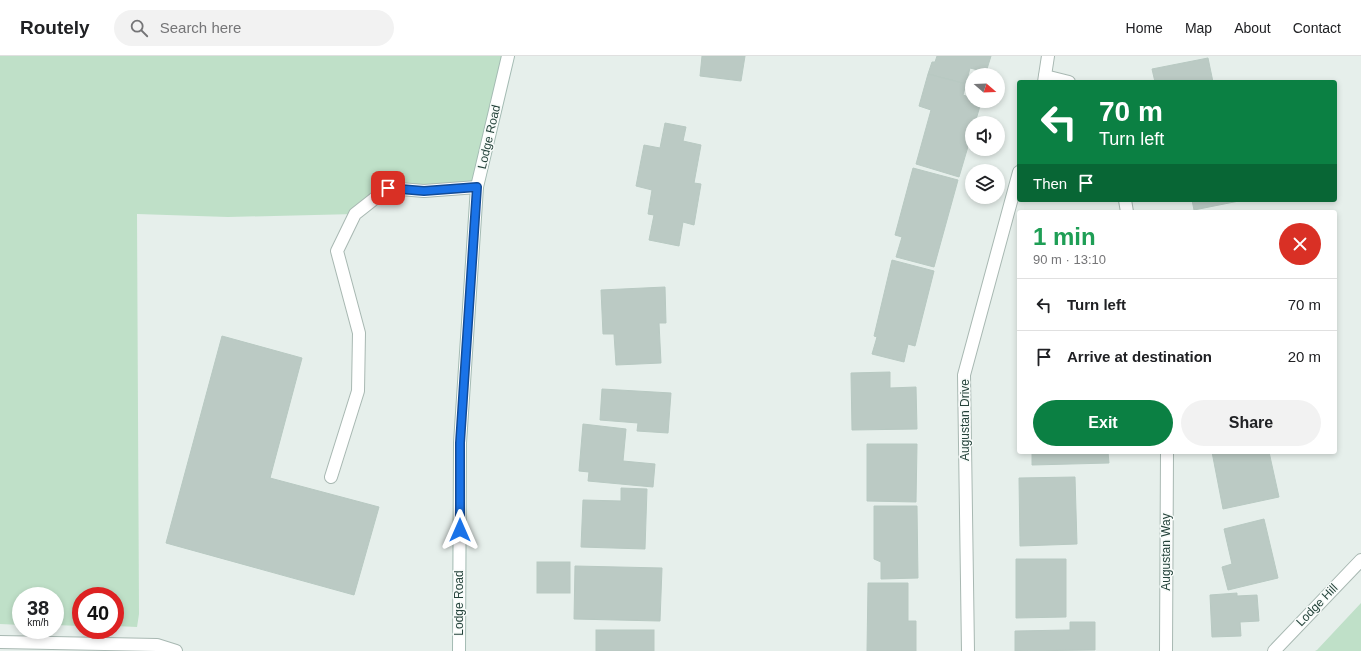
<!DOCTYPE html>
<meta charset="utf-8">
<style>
:root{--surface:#fff;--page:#f2f2f2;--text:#202124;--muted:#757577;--line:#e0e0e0;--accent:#0b8043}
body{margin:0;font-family:Arial,sans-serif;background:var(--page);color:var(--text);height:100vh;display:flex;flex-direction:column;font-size:15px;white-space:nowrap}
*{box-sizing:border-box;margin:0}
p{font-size:13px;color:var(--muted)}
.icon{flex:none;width:22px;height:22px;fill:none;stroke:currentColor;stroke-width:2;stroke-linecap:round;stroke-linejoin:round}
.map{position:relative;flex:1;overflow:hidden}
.drawer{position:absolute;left:1017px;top:154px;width:320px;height:244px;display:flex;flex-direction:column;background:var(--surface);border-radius:4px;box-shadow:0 2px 6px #0003}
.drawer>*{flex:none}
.top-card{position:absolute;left:1017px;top:24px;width:320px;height:122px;border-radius:4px;box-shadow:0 2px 6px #0003;background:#0b8043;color:#fff;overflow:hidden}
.needle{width:26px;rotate:109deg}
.buttons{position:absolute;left:965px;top:12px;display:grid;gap:8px}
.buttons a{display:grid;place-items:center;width:40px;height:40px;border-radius:50%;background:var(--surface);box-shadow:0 2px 6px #0003;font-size:20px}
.speed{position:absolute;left:12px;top:531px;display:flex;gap:8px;font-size:20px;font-weight:700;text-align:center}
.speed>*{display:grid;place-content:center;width:52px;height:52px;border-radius:50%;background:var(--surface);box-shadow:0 2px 6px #0003;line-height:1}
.speed small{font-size:10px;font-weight:400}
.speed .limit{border:6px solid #d22;background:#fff;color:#111}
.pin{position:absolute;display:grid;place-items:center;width:34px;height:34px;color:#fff;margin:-17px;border-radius:8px;box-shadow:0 2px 6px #0006}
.me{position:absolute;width:44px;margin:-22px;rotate:0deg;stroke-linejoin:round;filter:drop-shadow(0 0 3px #0008)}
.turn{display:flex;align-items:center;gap:14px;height:84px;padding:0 16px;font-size:18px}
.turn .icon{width:52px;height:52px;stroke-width:2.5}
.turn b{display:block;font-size:28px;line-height:34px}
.then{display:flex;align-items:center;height:38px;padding:0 16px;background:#0003;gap:8px;font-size:15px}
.round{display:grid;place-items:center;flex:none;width:42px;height:42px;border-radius:21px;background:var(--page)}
.summary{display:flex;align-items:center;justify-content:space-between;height:68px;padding:0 16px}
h1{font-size:24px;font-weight:700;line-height:30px;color:#1e9e55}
.action{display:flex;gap:8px;margin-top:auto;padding:8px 16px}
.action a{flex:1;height:46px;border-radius:24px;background:var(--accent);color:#fff;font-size:16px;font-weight:700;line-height:46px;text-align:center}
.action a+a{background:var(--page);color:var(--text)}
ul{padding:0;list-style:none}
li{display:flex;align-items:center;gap:12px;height:52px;padding:0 16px;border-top:1px solid var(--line)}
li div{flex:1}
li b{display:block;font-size:15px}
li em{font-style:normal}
header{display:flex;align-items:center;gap:24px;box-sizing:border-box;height:56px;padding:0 20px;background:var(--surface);border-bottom:1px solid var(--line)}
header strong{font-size:19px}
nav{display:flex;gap:22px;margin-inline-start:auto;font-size:14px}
.search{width:280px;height:36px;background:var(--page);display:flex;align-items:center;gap:10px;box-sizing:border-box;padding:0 14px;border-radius:22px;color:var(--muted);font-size:15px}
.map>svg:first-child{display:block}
</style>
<header>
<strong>Routely</strong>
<div class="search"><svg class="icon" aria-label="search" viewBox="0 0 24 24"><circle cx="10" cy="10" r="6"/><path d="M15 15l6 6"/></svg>Search here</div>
<nav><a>Home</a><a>Map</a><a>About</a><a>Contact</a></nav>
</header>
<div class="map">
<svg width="1361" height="595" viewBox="0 0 1361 595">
<rect width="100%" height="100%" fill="#e6efeb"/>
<g fill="#bfe0c8">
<path d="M 0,0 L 508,0 L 477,131 L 388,132 L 355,158 L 228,161 L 137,158 L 139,558 L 137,571 L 115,570 L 115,540 L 81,540 L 81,570 L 55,569 L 55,540 L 21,540 L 21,569 L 0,568 Z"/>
<path d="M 1361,547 L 1361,595 L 1315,595 L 1317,594 Z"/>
</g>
<g fill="#bbcac4" stroke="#b8c9c2">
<path d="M 702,0 L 745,0 L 741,25 L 700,20 Z"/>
<path d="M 937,0 L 991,0 L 986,16 L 970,12 L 966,28 L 928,18 L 932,6 L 935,6 Z"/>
<path d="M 1208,2 L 1213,26 L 1155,26 L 1152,13 Z"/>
<path d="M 928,18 L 966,28 L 963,39 L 972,42 L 972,45 L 978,45 L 976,49 L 980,50 L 975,67 L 972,67 L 972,77 L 959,121 L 916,108 L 931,54 L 919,50 Z"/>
<path d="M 665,67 L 686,71 L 683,85 L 701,89 L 694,127 L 701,128 L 694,169 L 683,166 L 679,190 L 649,184 L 654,159 L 648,158 L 652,134 L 636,130 L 644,89 L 660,92 Z"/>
<path d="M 913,112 L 958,124 L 934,211 L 896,201 L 902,181 L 895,179 Z"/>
<path d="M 1192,144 L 1244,144 L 1194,154 Z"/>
<path d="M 892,204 L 934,215 L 915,290 L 908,288 L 904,306 L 872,298 L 877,281 L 874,280 Z"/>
<path d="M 665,231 L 666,267 L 659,267 L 661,307 L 616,309 L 614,278 L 603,278 L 601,234 Z"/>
<path d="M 222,280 L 302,302 L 270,422 L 379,451 L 354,539 L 166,487 Z"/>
<path d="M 890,316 L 890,332 L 916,331 L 917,373 L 852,374 L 851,317 Z"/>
<path d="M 602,333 L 671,337 L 668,377 L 637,375 L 638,367 L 600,364 Z"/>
<path d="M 583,368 L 626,373 L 623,405 L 655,408 L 653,431 L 588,425 L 589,416 L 579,415 Z"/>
<path d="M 867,388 L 917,388 L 916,446 L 867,445 Z"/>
<path d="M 1032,396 L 1108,396 L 1109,407 L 1032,409 Z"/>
<path d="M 1212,396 L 1269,396 L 1279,441 L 1223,453 Z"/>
<path d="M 1075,421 L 1077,488 L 1020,490 L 1019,422 Z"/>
<path d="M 621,432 L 647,433 L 645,493 L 581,491 L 583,444 L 621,445 Z"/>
<path d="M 874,450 L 917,450 L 918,522 L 881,523 L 881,506 L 874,503 Z"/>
<path d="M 1264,463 L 1278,522 L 1228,534 L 1222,511 L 1232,508 L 1224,473 Z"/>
<path d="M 1016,503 L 1066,503 L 1066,561 L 1016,562 Z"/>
<rect x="537" y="506" width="33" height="31"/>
<path d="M 575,510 L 662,512 L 660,565 L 574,563 Z"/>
<path d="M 868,527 L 908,527 L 908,565 L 916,565 L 916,595 L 867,595 Z"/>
<path d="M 1237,537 L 1237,540 L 1257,539 L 1259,565 L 1240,566 L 1241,580 L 1212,581 L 1210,539 Z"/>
<path d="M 1070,566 L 1095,566 L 1095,594 L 1015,595 L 1015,575 L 1070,574 Z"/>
<rect x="596" y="574" width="58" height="21"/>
</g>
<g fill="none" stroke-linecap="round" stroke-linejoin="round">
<defs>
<g id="lane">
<path d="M 331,421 L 358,335 L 359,277 L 337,195 L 355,158 L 388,132 L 424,135 L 477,131"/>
<path d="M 0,586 L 157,589 L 176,595"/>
</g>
<g id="street">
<path d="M 1045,20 L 1069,26"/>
<path d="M 1044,26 L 1048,0"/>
<path d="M 1125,144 L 1127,156"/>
<path d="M 968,595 L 964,319 L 1019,116"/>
<path d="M 1166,595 L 1167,396"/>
<path d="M 1274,595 L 1361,504"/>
</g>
<path id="secondary" d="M 459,595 L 460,387 L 477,131 L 508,0"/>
</defs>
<use href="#lane" stroke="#a8b8b2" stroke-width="14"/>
<use href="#street" stroke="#a8b8b2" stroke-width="14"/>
<use href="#secondary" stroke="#a4bbb3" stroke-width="14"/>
<use href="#lane" stroke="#fff" stroke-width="12"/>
<use href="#street" stroke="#fff" stroke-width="12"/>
<use href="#secondary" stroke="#fff" stroke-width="12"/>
</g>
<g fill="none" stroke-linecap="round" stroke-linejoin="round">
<defs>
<path id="route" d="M 388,132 L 424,135 L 477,131 L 460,387 L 460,474"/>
</defs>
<use href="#route" stroke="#114b97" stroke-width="10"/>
<use href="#route" stroke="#1a73e8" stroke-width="7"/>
</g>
<g text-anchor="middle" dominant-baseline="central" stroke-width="3" stroke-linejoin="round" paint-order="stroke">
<g font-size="12" fill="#24423a" stroke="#f7fbf9">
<text transform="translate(489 81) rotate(-77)">Lodge Road</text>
<text transform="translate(965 364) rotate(-90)">Augustan Drive</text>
<text transform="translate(1166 496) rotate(-90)">Augustan Way</text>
<text transform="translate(459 547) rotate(-90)">Lodge Road</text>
<text transform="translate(1317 549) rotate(-46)">Lodge Hill</text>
</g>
</g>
</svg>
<div class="buttons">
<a><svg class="needle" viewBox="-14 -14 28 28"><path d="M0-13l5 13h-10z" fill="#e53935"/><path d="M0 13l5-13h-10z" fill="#757577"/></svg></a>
<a><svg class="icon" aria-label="sound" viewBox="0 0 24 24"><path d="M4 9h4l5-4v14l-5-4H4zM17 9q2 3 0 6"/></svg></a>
<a><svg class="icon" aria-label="layers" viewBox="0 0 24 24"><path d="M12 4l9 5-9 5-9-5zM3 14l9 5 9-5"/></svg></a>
</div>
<div class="speed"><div>38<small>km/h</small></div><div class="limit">40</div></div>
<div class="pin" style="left:388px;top:132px;background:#d93025"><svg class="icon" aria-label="arrive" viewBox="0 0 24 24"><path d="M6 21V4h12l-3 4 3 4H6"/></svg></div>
<svg class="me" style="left:460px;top:474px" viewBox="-20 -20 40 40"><path d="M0-17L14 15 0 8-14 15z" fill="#1a73e8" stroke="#fff" stroke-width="4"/></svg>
<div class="top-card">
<div class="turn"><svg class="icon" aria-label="left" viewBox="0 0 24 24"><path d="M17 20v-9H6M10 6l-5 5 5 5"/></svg><div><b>70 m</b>Turn left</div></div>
<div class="then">Then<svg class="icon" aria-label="arrive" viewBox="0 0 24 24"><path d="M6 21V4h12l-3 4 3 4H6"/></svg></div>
</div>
<section class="drawer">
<div class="summary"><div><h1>1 min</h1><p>90 m · 13:10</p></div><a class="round" style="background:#d93025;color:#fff"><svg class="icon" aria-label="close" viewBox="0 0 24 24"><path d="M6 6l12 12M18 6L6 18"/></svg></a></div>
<ul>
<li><svg class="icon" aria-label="left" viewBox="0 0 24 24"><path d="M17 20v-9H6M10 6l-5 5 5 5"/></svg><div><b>Turn left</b></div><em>70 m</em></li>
<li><svg class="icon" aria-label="arrive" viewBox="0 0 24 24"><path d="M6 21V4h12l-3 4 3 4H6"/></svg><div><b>Arrive at destination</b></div><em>20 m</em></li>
</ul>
<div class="action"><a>Exit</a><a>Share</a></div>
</section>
</div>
